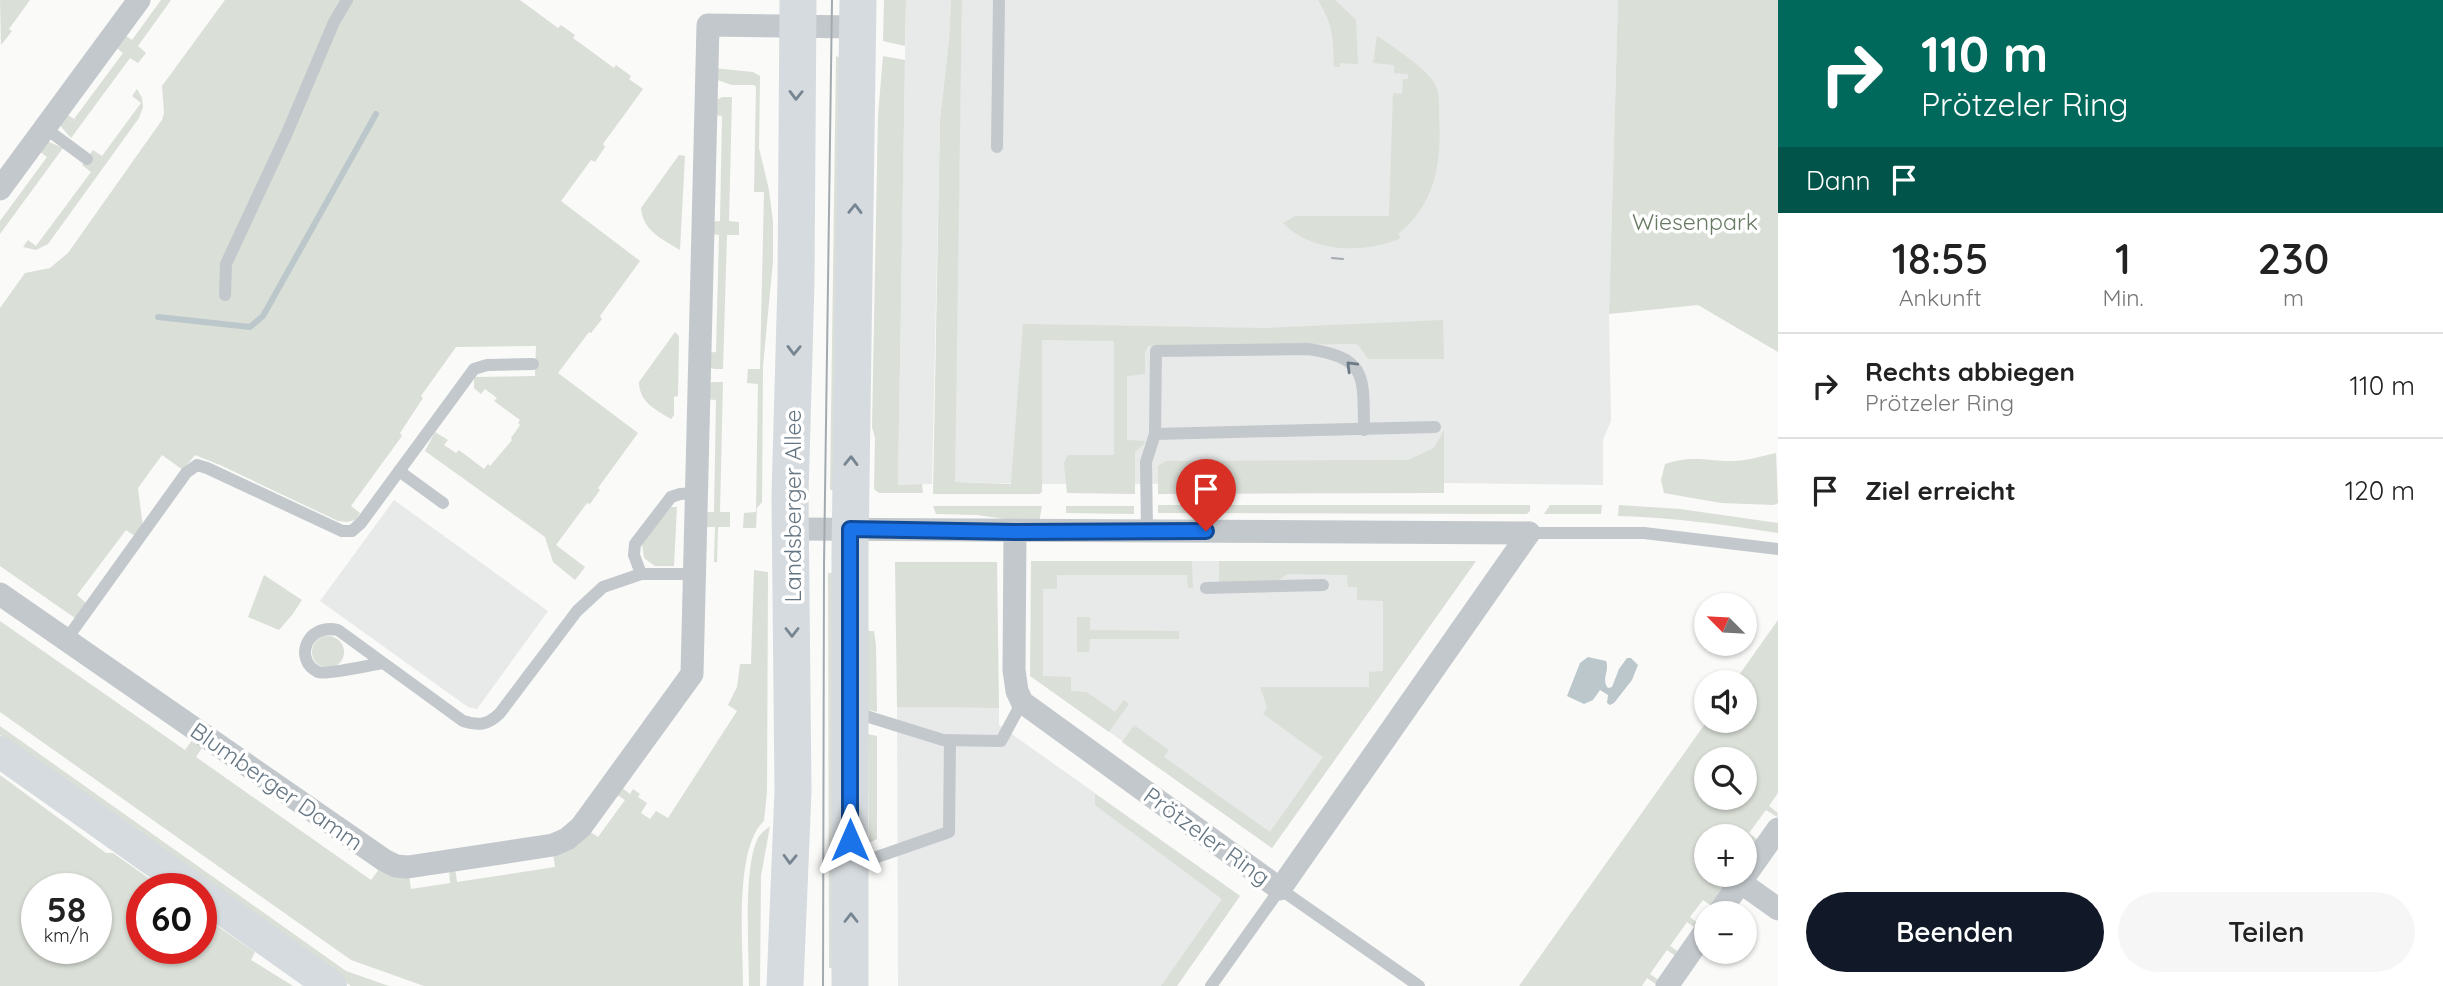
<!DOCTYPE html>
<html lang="de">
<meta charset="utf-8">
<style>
:root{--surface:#fff;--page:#f6f6f6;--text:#222;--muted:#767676;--line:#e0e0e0;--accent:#111827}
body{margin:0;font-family:Quicksand,sans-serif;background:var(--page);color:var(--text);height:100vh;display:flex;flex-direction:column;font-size:26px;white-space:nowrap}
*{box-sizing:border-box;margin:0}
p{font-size:23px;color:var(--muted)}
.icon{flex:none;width:38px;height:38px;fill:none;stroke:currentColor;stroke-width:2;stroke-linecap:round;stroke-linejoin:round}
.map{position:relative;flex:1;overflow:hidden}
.details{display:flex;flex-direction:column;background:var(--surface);width:665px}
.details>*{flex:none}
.banner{background:#00695c;color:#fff;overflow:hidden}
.needle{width:46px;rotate:294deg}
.fabs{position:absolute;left:1694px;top:593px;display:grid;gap:14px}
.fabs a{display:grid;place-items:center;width:63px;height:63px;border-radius:50%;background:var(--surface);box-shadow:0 2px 5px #0004;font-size:35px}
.speed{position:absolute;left:21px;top:873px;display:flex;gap:14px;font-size:35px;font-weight:700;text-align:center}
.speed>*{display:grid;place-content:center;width:91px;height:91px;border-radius:50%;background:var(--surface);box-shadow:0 2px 5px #0004;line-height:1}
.speed small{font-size:18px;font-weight:400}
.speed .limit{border:10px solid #d22;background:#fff;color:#111}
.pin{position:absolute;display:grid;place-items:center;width:60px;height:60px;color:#fff;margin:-72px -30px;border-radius:50% 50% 50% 0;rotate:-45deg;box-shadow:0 0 7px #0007}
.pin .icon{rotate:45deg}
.me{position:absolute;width:77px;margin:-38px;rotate:0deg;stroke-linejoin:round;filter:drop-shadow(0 0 5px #0008)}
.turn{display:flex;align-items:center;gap:24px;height:147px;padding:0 28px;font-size:32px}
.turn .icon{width:91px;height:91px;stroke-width:2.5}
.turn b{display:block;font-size:49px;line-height:60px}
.then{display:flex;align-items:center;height:66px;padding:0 28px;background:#0003;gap:14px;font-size:26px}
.eta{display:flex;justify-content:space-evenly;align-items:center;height:119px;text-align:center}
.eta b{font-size:42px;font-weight:600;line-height:49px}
.primary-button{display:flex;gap:14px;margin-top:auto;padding:14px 28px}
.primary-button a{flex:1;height:80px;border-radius:42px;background:var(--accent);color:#fff;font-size:28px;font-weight:600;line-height:80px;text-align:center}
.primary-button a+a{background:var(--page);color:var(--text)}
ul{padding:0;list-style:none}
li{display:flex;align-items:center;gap:21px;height:105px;padding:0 28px;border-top:2px solid var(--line)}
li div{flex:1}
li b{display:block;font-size:26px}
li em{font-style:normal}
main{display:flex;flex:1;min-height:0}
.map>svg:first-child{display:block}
</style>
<main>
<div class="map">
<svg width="1778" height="986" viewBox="0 0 1778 986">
<rect width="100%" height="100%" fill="#fafaf8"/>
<g fill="#e8e9e9">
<path d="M 906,0 L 951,0 L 949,40 L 940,119 L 932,484 L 898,485 Z"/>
<path d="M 962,0 L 1618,0 L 1609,314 L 1611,421 L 1603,440 L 1603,485 L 1443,483 L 1042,484 L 954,482 Z"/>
<path d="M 394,500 L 548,611 L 477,709 L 468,707 L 320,601 Z"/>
<path d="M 1031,561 L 1476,561 L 1272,848 L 1031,676 Z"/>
<path d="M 897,707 L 999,708 L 999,725 L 1239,895 L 1175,986 L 898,986 Z"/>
</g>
<g fill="#dadfd7" fill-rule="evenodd">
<path d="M 0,0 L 30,0 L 9,29 L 12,31 L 1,45 Z"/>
<path d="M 161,0 L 171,0 L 138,46 L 146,53 L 138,63 L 130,58 L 71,138 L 58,123 L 65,113 L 74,119 L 123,53 L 114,46 L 123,34 L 132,40 Z"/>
<path d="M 225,0 L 520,0 L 558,28 L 561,25 L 575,35 L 573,38 L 614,68 L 616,65 L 631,76 L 629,79 L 643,89 L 603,144 L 605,147 L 595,162 L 591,160 L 561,201 L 640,261 L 600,316 L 602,319 L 591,333 L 589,332 L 558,373 L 638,433 L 598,488 L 600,490 L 590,504 L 587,503 L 556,545 L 585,567 L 575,580 L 553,562 L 545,537 L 425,451 L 435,432 L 448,440 L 444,445 L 456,453 L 459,450 L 484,469 L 488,464 L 490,466 L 512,440 L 511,438 L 520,425 L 518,423 L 520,420 L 494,401 L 497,398 L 485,389 L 481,394 L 474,388 L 474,377 L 535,376 L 536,346 L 456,347 L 421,396 L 423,398 L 400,433 L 402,436 L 351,506 L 360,513 L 356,520 L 347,522 L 338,521 L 220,465 L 195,455 L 183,470 L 162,455 L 138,488 L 143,528 L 136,537 L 126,530 L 77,595 L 86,603 L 75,618 L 0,566 L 0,308 L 25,273 L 50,268 L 68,253 L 162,120 L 164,113 L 162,86 Z"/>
<path d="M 884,0 L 906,0 L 905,46 L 883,41 Z"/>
<path d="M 951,0 L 962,0 L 955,482 L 1011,484 L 1023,324 L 1264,328 L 1443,320 L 1444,359 L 1368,359 L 1359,346 L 1355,344 L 1148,346 L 1145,353 L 1145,374 L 1127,376 L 1127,440 L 1145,441 L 1143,445 L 1135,452 L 1135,494 L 1067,493 L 1064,463 L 1068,455 L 1114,455 L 1114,341 L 1042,340 L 1042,492 L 1039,494 L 933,494 L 940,119 L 949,40 Z"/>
<path d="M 1318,0 L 1335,0 L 1356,20 L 1358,64 L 1340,63 L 1340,67 L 1334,67 C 1333,37 1334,27 1318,0 Z"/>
<path d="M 1618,0 L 1778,0 L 1778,352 L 1698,305 L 1609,314 Z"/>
<path d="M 1377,36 C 1392,46 1427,69 1435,84 C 1440,93 1439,107 1439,117 C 1442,162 1435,205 1398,234 L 1401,238 C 1365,254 1312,253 1283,223 L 1295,216 L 1389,216 L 1393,93 L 1402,94 L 1403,79 L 1408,79 L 1408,74 L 1394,73 L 1394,65 L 1373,63 Z"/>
<path d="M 836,56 L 840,58 L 839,490 L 830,490 Z"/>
<path d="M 883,56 L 905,60 L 898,485 L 922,484 L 923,493 L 879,493 L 874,489 L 875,438 L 872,427 L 878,115 Z"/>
<path d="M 713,68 L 753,72 L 760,76 L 759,148 L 769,190 L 773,222 L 773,261 L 763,366 L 762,502 L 757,508 L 756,528 L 743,528 L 744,513 L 756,512 L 758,384 L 747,383 L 748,369 L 760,369 L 764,192 L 754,192 L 756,87 L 754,85 L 732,85 L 712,78 Z"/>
<path d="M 137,89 L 142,98 L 143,107 L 139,118 L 48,244 L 36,250 L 23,247 L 28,240 L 36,246 L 91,172 L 82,165 L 93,150 L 102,156 L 141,103 L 132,96 Z"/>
<path d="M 722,97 L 732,97 L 729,221 L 739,222 L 739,235 L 727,235 L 723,369 L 714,369 L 705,366 L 706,353 L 716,352 L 719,235 L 709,234 L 709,222 L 720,221 L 722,116 L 712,115 L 712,103 Z"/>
<path d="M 45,140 L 63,148 L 0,234 L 0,221 L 47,157 L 38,150 Z"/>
<path d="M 679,155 L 685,156 L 680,250 C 662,239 643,231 641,208 Z"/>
<path d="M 675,332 L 679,336 L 678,396 L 674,397 L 674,415 L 671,419 C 656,410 639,402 639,382 Z"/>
<path d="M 714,382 L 723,382 L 720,512 L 730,512 L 730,527 L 718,527 L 717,562 L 714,562 L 715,527 L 704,527 L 704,512 L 714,512 L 716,400 L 706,399 L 706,384 Z"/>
<path d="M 1444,430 L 1444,493 L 1158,494 L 1158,466 L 1166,461 L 1408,460 L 1434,448 Z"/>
<path d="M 1776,453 L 1778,503 L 1774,505 L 1721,503 L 1664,493 L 1661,480 L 1665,464 C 1694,455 1704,461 1732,461 C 1747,461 1762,456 1776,453 Z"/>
<path d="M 1158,505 L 1530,505 L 1530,511 L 1527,514 L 1158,513 Z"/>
<path d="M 1550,505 L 1602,505 L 1601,514 L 1544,514 Z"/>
<path d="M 1619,505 L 1680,509 L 1778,523 L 1778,533 C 1725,525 1672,517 1618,516 Z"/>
<path d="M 933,506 L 1042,506 L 1039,522 L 1033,523 L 977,515 L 936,514 Z"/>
<path d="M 1066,506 L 1134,506 L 1134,514 L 1066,513 Z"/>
<path d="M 669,507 L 677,507 L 674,566 L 655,566 L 644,558 L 642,544 Z"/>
<path d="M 1031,561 L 1192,561 L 1193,588 L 1188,588 L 1187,575 L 1057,575 L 1057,589 L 1043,589 L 1043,676 L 1071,677 L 1071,691 L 1087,692 L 1115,712 L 1124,700 L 1129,704 L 1109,732 L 1030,676 Z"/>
<path d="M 1219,561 L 1476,561 L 1272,848 L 1122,742 L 1134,725 L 1169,750 L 1164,757 L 1270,832 L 1323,757 L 1263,714 L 1267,707 L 1260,687 L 1369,687 L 1369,672 L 1383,671 L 1383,601 L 1357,600 L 1357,587 L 1348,587 L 1347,575 L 1288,574 L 1274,583 L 1219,584 Z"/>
<path d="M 895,562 L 997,562 L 999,708 L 897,707 Z"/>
<path d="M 754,570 L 768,572 L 767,792 L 764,821 C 734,848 743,945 743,986 L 424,986 L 351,960 L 0,712 L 0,621 L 185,750 L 193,739 L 204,745 L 196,757 L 371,880 L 380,868 L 409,875 L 411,889 L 450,883 L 449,869 L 455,868 L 457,882 L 555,867 L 553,853 L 589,831 L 598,837 L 625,800 L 616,794 L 621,787 L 630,794 L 633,789 L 640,794 L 638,797 L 647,803 L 641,813 L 650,819 L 656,811 L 668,818 L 737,711 L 728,705 L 737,687 L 740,664 L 751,664 Z"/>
<path d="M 828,573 L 838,573 L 839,968 L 829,968 Z"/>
<path d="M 264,575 L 302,600 L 292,615 L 279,630 L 248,617 Z"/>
<path d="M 1077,617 L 1090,617 L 1090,630 L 1179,631 L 1179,639 L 1090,639 L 1089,652 L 1077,652 Z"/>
<path d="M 1778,620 L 1778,793 L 1769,806 L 1778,813 L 1777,817 L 1766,810 L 1749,833 L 1759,841 L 1755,847 L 1745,840 L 1745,836 L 1706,836 L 1706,875 L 1735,875 L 1713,907 L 1703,900 L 1690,917 L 1700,925 L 1697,929 L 1687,922 L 1670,946 L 1680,953 L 1677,957 L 1667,950 L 1650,974 L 1660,981 L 1657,985 L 1647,978 L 1642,986 L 1519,986 L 1707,721 L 1745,721 L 1745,682 L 1734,682 ZM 1706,760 L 1745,760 L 1745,798 L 1706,798 Z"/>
<path d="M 868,631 L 874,631 L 876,645 L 877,712 L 868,710 Z"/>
<circle cx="328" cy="652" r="16"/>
<path d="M 0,726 L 346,971 L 389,986 L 351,986 L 0,735 Z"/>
<path d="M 868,734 L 877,736 L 877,839 L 869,843 Z"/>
<path d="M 0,775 L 106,853 L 113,853 L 164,889 L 142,889 L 142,948 L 201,948 L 201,915 L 255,952 L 251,960 L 293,986 L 0,986 ZM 37,889 L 96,889 L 96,948 L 37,948 Z"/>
<path d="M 1095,794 L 1240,896 L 1177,986 L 1161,986 L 1222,899 L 1095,805 Z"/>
<path d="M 770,826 L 761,876 L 760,986 L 749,986 C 749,951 743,867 758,838 C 761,833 765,830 770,826 Z"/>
</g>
<path fill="#bbc7cb" d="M 1588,657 L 1606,661 C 1610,671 1601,679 1608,688 L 1612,687 L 1619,669 L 1627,658 L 1631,658 L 1638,665 L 1632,680 L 1614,703 L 1610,705 L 1607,703 L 1608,695 L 1600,690 L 1593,700 L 1584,704 L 1567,696 L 1580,663 Z"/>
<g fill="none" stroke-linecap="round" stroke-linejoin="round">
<path stroke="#bbc7cb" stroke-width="6" d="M 158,317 L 250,327 L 263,316 L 376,114"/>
<g stroke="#c3c8cc" stroke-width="12">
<path d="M 45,128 L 87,159"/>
<path d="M 997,147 L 999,0"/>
<path d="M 225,295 L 226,264 L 287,133 L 334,22 L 347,0"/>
<path d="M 1155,434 L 1435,427"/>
<path d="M 399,471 L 443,503"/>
<path d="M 1147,531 L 1146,462 L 1155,434 L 1156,351 L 1308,349 C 1369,358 1363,378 1364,430"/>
<path d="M 1529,533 L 1644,533 L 1778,549"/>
<path d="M 641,574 L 634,555 L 635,544 L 671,497 L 680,494 L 695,493"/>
<path d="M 1206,588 L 1323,585"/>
<path d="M 66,640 L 186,473 L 197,465 L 207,468 L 342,531 L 352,531 L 361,523 L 474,369 L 487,365 L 533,364"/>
<path d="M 383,663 C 371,665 325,675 318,672 C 294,661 305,623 338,630 L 463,721 C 479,726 488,725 500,713 L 577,611 L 603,587 L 641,574 L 694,574"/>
<path d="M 853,712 L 943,740 L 1001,741 L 1022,702"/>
<path d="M 854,865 L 949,832 L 950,740"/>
<path d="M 1211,986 L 1280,889 L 1419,986"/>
</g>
<g stroke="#c3c8cc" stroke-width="23">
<path d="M 0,189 L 139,0"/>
<path d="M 792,529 L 1529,533"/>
<path d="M 1015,532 L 1014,670 L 1017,691 L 1022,702 L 1280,889 L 1529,533"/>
<path d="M 0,594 L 384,860 L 396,866 L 408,867 L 553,845 L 567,839 L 581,827 L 692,674 L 708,25 L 857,27"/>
<path d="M 1740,882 L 1778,909"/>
<path d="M 1718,914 L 1778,829"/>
<path d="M 1667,986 L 1706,930"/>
</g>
<g stroke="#d6dbdf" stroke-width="32">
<path d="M 0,752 L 194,889"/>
<path d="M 201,894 L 331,986"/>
</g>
<g stroke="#d6dbdf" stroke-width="37">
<path d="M 785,986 L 793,791 L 790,496 L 796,282 L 798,0"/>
<path d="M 850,986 L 850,552 L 858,0"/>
</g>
<g stroke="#a2aab0" stroke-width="2">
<path d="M 1332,258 L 1343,259"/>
<path d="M 823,986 L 824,565 L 832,0"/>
</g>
</g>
<defs><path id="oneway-chevron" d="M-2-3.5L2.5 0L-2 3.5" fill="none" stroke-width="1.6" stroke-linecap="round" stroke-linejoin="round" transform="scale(1.75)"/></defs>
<g stroke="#768591">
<use href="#oneway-chevron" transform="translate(796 95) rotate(91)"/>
<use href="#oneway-chevron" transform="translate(855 209) rotate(-89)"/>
<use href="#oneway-chevron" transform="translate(794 350) rotate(91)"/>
<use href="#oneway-chevron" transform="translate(851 461) rotate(-89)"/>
<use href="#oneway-chevron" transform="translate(792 632) rotate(90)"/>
<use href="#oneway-chevron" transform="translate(790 859) rotate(92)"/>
<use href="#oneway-chevron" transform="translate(851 918) rotate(-90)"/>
</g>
<use stroke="#6a7a87" href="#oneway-chevron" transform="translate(1351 366) rotate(-135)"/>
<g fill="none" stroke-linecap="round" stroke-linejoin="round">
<defs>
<path id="route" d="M 850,840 L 850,529 L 1015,532 L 1206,531"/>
</defs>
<use href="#route" stroke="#114b97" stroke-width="18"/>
<use href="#route" stroke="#1a73e8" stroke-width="12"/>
</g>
<g text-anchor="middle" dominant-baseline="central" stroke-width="7" stroke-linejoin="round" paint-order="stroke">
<g font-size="23" fill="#687a64" stroke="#fff">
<text x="1695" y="221">Wiesenpark</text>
</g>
<g font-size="23" fill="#657683" stroke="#fff">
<text transform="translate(792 506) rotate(-90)">Landsberger Allee</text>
<text transform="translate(277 786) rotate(35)">Blumberger Damm</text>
<text transform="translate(1207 836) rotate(36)">Prötzeler Ring</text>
</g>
</g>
</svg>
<div class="fabs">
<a><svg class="needle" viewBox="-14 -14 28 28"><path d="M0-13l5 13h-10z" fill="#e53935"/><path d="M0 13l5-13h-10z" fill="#767676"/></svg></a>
<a><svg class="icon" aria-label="sound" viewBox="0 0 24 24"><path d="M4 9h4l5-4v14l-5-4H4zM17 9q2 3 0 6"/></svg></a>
<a><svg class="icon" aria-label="search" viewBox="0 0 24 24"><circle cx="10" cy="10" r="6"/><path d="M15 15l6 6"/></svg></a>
<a>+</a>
<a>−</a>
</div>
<div class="speed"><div>58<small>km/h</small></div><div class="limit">60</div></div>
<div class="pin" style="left:1206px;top:531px;background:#d93025"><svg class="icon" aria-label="arrive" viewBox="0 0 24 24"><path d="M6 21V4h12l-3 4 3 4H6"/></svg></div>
<svg class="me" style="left:850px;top:840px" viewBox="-20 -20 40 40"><path d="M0-17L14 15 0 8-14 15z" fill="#1a73e8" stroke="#fff" stroke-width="4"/></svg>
</div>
<section class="details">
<div class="banner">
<div class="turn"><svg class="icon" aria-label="right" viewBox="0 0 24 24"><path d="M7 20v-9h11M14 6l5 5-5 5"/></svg><div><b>110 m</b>Prötzeler Ring</div></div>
<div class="then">Dann<svg class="icon" aria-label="arrive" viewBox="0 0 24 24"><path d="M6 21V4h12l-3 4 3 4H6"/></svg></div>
</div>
<div class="eta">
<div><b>18:55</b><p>Ankunft</p></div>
<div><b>1</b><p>Min.</p></div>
<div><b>230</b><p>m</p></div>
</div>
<ul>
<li><svg class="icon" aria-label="right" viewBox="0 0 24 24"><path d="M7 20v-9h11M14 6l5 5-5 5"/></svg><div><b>Rechts abbiegen</b><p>Prötzeler Ring</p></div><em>110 m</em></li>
<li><svg class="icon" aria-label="arrive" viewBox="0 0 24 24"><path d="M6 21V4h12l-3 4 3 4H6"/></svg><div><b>Ziel erreicht</b></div><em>120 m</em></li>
</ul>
<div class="primary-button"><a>Beenden</a><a>Teilen</a></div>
</section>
</main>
